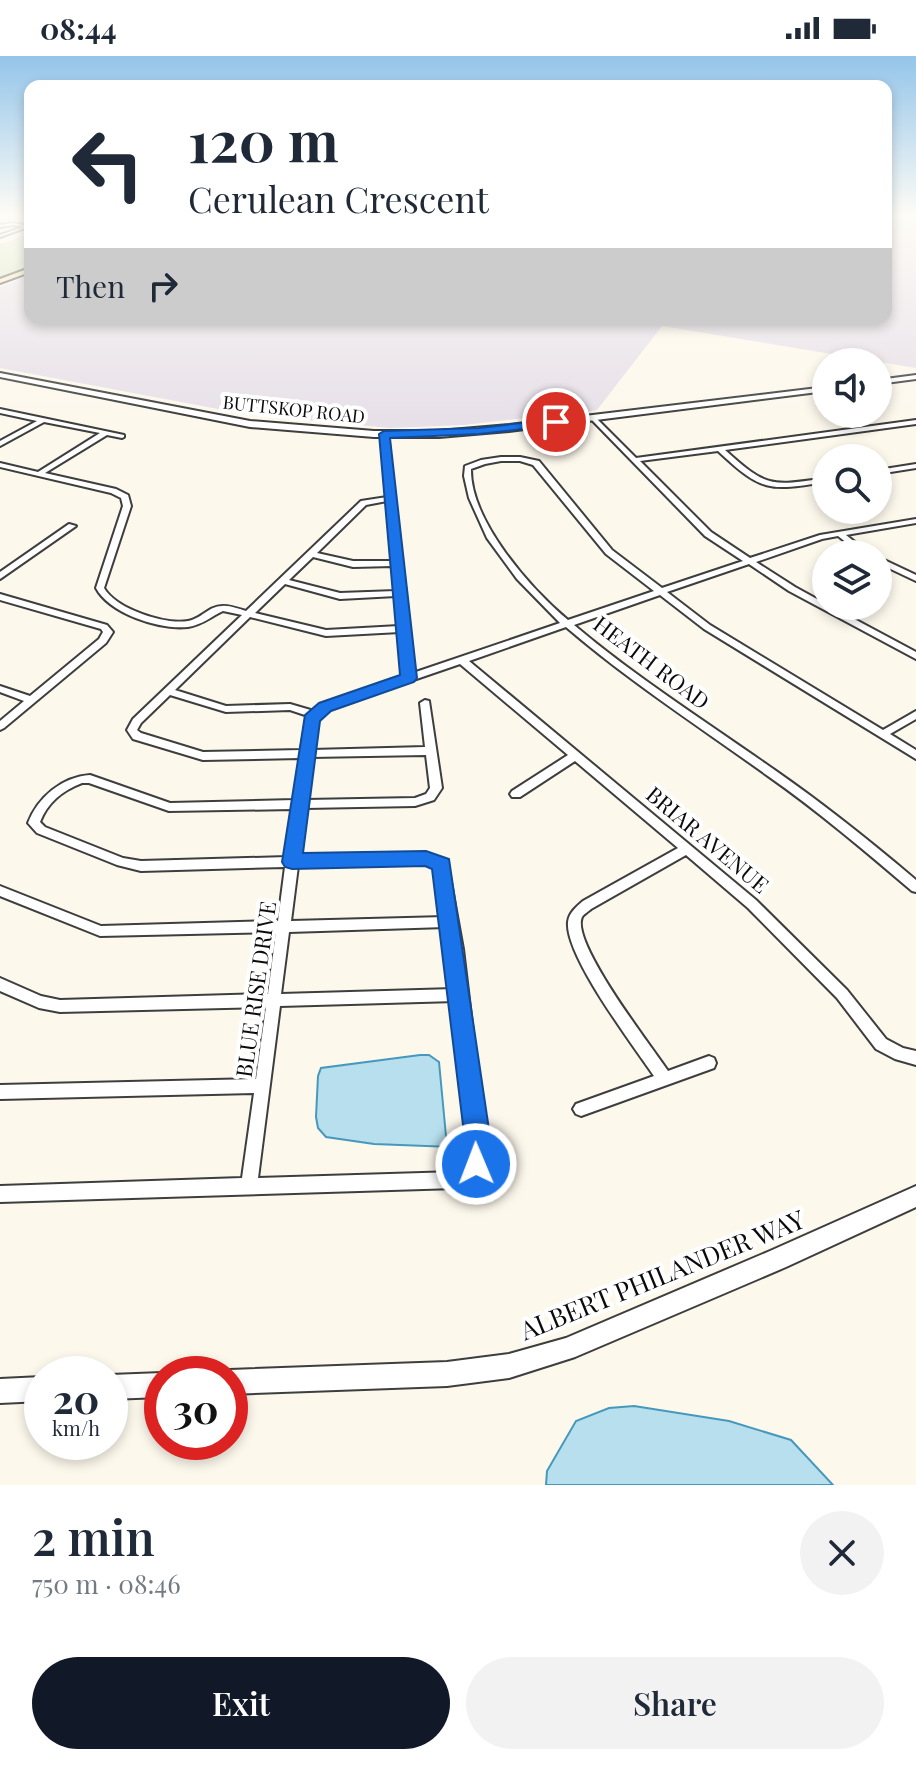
<!DOCTYPE html>
<meta charset="utf-8">
<style>
:root{--surface:#fff;--page:#f2f2f3;--text:#1f2937;--muted:#747a83;--accent:#111827}
body{margin:0;font-family:"Playfair Display",serif;background:var(--page);color:var(--text);height:100vh;display:flex;flex-direction:column;font-size:30px;white-space:nowrap}
*{box-sizing:border-box;margin:0}
p{font-size:26px;color:var(--muted)}
.icon{flex:none;width:44px;height:44px;fill:none;stroke:currentColor;stroke-width:2;stroke-linecap:round;stroke-linejoin:round}
.map{position:relative;height:1429px;overflow:hidden}
.drawer{display:flex;flex-direction:column;background:var(--surface);flex:1}
.drawer>*{flex:none}
.top-card{position:absolute;left:24px;top:24px;width:868px;height:244px;border-radius:16px;box-shadow:0 4px 12px #0003;background:#fff;color:var(--text);overflow:hidden}
.tools{position:absolute;left:812px;top:292px;display:grid;gap:16px}
.tools a{display:grid;place-items:center;width:80px;height:80px;border-radius:50%;background:var(--surface);box-shadow:0 4px 12px #0003;font-size:40px}
.speed{position:absolute;left:24px;top:1300px;display:flex;gap:16px;font-size:40px;font-weight:700;text-align:center}
.speed>*{display:grid;place-content:center;width:104px;height:104px;border-radius:50%;background:var(--surface);box-shadow:0 4px 12px #0003;line-height:1}
.speed small{font-size:20px;font-weight:400}
.speed .limit{border:12px solid #d22;background:#fff;color:#111}
.pin{position:absolute;display:grid;place-items:center;width:68px;height:68px;color:#fff;margin:-34px;border:4px solid #fff;border-radius:50%;box-shadow:0 2px 8px #0007}
.me{position:absolute;width:88px;margin:-44px;rotate:359deg;stroke-linejoin:round;filter:drop-shadow(0 0 6px #0008)}
.turn{display:flex;align-items:center;gap:28px;height:168px;padding:0 32px;font-size:36px}
.turn .icon{width:104px;height:104px;stroke-width:2.5}
.turn b{display:block;font-size:56px;line-height:68px}
.then{display:flex;align-items:center;height:76px;padding:0 32px;background:#0003;gap:16px;font-size:30px}
.round{display:grid;place-items:center;flex:none;width:84px;height:84px;border-radius:42px;background:var(--page)}
.overview{display:flex;align-items:center;justify-content:space-between;height:136px;padding:0 32px}
h1{font-size:48px;font-weight:600;line-height:60px}
.cta{display:flex;gap:16px;margin-top:auto;padding:16px 32px}
.cta a{flex:1;height:92px;border-radius:48px;background:var(--accent);color:#fff;font-size:32px;font-weight:600;line-height:92px;text-align:center}
.cta a+a{background:var(--page);color:var(--text)}
.status{display:flex;justify-content:space-between;align-items:center;height:56px;padding:0 40px;background:var(--surface);direction:ltr}
.status svg{height:22px;fill:currentColor}
.map>svg:first-child{display:block}
</style>
<div class="status"><b>08:44</b><svg viewBox="0 0 49 12"><path d="M0 12V9h3v3zM5 12V6h3v6zM10 12V3h3v9zM15 12V0h3v12zM26 1h20v11H26zM47 4h2v5h-2z"/></svg></div>
<div class="map">
<svg width="916" height="1429" viewBox="0 0 916 1429">
<rect width="100%" height="100%" fill="#fdf8ec"/>
<path fill="#e7e0e9" d="M 886,161 L 916,161 L 916,312 L 662,270 L 597,354 L 464,369 L 390,372 L 250,359 L 0,312 L 0,231 L 30,219 L 30,262 L 886,262 Z"/>
<path fill="#d3e3ba" d="M 30,178 L 30,211 L 0,223 L 0,188 Z"/>
<g fill="#b7dfee" stroke="#4699bc" stroke-width="2">
<path d="M 420,999 L 429,999 L 439,1006 L 446,1080 L 455,1087 L 452,1091 L 374,1088 L 326,1081 L 318,1072 L 316,1061 L 318,1020 L 321,1012 Z"/>
<path d="M 634,1350 L 729,1365 L 791,1384 L 833,1429 L 546,1429 L 547,1415 L 576,1365 L 609,1352 Z"/>
</g>
<g fill="none" stroke-linecap="round" stroke-linejoin="round">
<defs>
<g id="minor">
<path d="M 13,167 L 30,170 L 0,181 L 0,179 L 23,171 L 13,169 L 0,171 L 0,169 Z"/>
<path d="M 0,353 L 124,379 L 124,381 L 122,382 L 107,379 L 45,417 L 116,433 L 128,439 L 131,450 L 104,532 C 116,553 165,569 188,565 C 201,563 209,550 222,550 C 229,549 239,553 246,555 L 361,445 L 387,441 L 381,378 L 386,377 L 413,617 L 560,567 L 517,523 L 487,482 L 469,442 L 464,420 L 465,410 L 481,404 L 501,401 L 520,401 L 539,405 L 612,494 L 662,532 L 743,505 L 705,480 L 591,363 L 591,361 L 595,361 L 636,402 L 916,364 L 916,368 L 725,394 C 767,432 771,430 826,422 L 826,426 C 768,435 762,436 718,395 L 640,405 L 711,476 L 750,502 L 820,479 L 916,463 L 916,467 L 846,479 L 870,498 L 861,498 L 838,480 L 822,483 L 756,506 L 795,531 L 826,548 L 826,550 L 830,550 L 916,596 L 916,603 L 789,535 L 749,508 L 667,536 L 710,569 L 883,674 L 916,655 L 916,663 L 890,678 L 916,694 L 916,703 L 704,573 L 660,539 L 574,569 C 638,623 708,667 776,715 C 825,749 871,786 916,824 L 916,836 L 912,835 C 865,795 818,755 768,720 C 700,671 630,626 566,571 L 469,605 L 756,844 L 847,934 L 886,983 L 903,992 L 916,995 L 916,1009 L 895,1003 L 876,993 L 837,942 L 748,852 L 686,799 L 591,853 C 590,854 583,859 582,861 C 570,886 652,991 668,1015 L 709,1000 L 714,1002 L 716,1007 L 714,1012 L 581,1060 L 576,1058 L 573,1053 L 576,1048 L 654,1020 C 633,989 565,900 568,866 C 569,857 576,851 583,845 L 678,792 L 575,705 L 520,741 L 512,741 L 510,738 L 512,735 L 568,699 L 460,608 L 329,653 L 316,664 L 312,694 L 425,691 L 420,647 L 425,644 L 429,645 L 442,732 L 434,744 L 415,750 L 305,752 L 299,801 L 426,797 L 443,803 L 450,821 L 463,893 L 487,1094 C 483,1114 475,1124 456,1132 L 0,1146 L 0,1130 L 242,1122 L 254,1037 L 0,1043 L 0,1029 L 256,1023 L 266,951 L 60,956 L 39,952 L 0,935 L 0,922 L 41,940 L 60,944 L 268,938 L 276,876 L 100,880 L 0,840 L 0,830 L 101,870 L 278,865 L 285,811 L 141,815 L 117,809 L 37,777 L 28,767 C 38,741 62,721 90,719 L 170,747 L 295,744 L 300,702 L 203,704 L 133,683 L 127,674 L 133,663 L 242,559 L 223,555 C 212,560 202,569 188,571 C 160,574 110,558 96,532 L 123,450 L 121,442 L 111,437 L 0,411 L 0,407 L 38,416 L 100,377 L 44,366 L 0,390 L 0,385 L 37,365 L 0,357 ZM 501,405 L 520,405 L 533,409 L 606,498 L 654,535 L 568,564 C 531,533 470,465 471,413 L 485,408 ZM 387,445 L 393,505 L 353,505 L 317,497 L 366,449 ZM 313,501 L 353,511 L 393,510 L 396,535 L 340,537 L 289,524 ZM 285,528 L 340,543 L 396,540 L 399,570 L 326,574 L 255,557 ZM 250,561 L 326,580 L 400,576 L 404,620 L 321,649 L 314,655 L 290,648 L 226,650 L 175,634 ZM 170,639 L 226,656 L 290,654 L 308,660 L 306,663 L 301,694 L 203,696 L 141,677 L 137,674 L 141,667 ZM 426,699 L 430,732 L 426,738 L 415,742 L 306,744 L 311,701 ZM 82,727 L 89,727 L 169,755 L 293,753 L 287,801 L 141,805 L 123,802 L 45,771 L 40,766 C 47,747 63,734 82,727 ZM 426,807 L 434,809 L 438,821 L 445,861 L 291,865 L 298,810 ZM 446,871 L 454,933 L 281,938 L 289,876 ZM 456,945 L 471,1094 C 469,1105 464,1110 455,1116 L 258,1122 L 280,950 Z"/>
<path d="M 916,408 L 916,412 L 878,418 L 878,414 Z"/>
<path d="M 69,468 L 76,470 L 0,523 L 0,516 Z"/>
<path d="M 878,501 L 916,519 L 916,525 L 878,507 Z"/>
<path d="M 0,538 L 107,569 L 113,576 L 106,587 L 4,672 L 0,674 L 0,665 L 24,645 L 0,636 L 0,630 L 30,640 L 99,583 L 103,576 L 101,573 L 0,544 Z"/>
</g>
<g id="tertiary">
<path d="M 0,317 L 250,365 L 374,375 L 439,375 L 509,369 L 826,331 L 826,335 L 509,375 L 439,381 L 374,381 L 250,371 L 0,321 Z"/>
<path d="M 916,319 L 916,323 L 878,328 L 878,324 Z"/>
<path d="M 916,1130 L 916,1151 L 786,1211 L 575,1301 L 509,1322 L 447,1330 L 230,1338 L 230,1318 L 221,1318 L 230,1314 L 447,1306 L 509,1298 L 566,1282 L 770,1195 Z"/>
<path d="M 162,1317 L 164,1318 L 162,1318 L 162,1341 L 110,1343 L 110,1319 Z"/>
<path d="M 42,1321 L 42,1345 L 0,1347 L 0,1323 Z"/>
</g>
<path id="secondary" d="M 30,212 L 30,216 L 0,227 L 0,223 Z"/>
</defs>
<use href="#minor" stroke="#3e3e3e" stroke-width="4"/>
<use href="#tertiary" stroke="#3e3e3e" stroke-width="4"/>
<use href="#secondary" stroke="#2d2d2d" stroke-width="4"/>
<use href="#minor" fill="#fff" fill-rule="evenodd"/>
<use href="#tertiary" fill="#fff" fill-rule="evenodd"/>
<use href="#secondary" fill="#f5e6ae" fill-rule="evenodd"/>
</g>
<linearGradient id="sky" x2="0" y2="1"><stop stop-color="#94c5ea"/><stop offset="0.44" stop-color="#fefcf6"/><stop offset="1" stop-color="#fefcf6" stop-opacity="0"/></linearGradient>
<rect width="916" height="362" fill="url(#sky)"/>
<path fill="#1a73e8" stroke="#114b97" stroke-width="2" d="M 556,363 L 561,366 L 560,369 L 479,378 L 390,382 L 417,622 L 414,626 L 331,655 L 320,665 L 303,797 L 426,795 L 449,803 L 492,1094 L 485,1118 L 476,1121 L 467,1118 L 463,1108 L 466,1094 L 432,813 L 425,810 L 292,813 L 285,811 L 282,806 L 305,659 L 319,647 L 400,619 L 379,378 L 384,375 L 479,372 Z"/>
<g text-anchor="middle" dominant-baseline="central" stroke-width="8" stroke-linejoin="round" paint-order="stroke">
<g font-size="18" fill="#0b0b0b" stroke="#fff">
<text transform="translate(294 353) rotate(6)">BUTTSKOP ROAD</text>
</g>
<g font-size="22" fill="#0b0b0b" stroke="#fff">
<text transform="translate(652 606) rotate(37)">HEATH ROAD</text>
<text transform="translate(708 783) rotate(40)">BRIAR AVENUE</text>
<text transform="translate(255 933) rotate(-82)">BLUE RISE DRIVE</text>
</g>
<g font-size="26" fill="#0b0b0b" stroke="#fff">
<text transform="translate(662 1218) rotate(-22)">ALBERT PHILANDER WAY</text>
</g>
</g>
</svg>
<div class="tools">
<a><svg class="icon" aria-label="sound" viewBox="0 0 24 24"><path d="M4 9h4l5-4v14l-5-4H4zM17 9q2 3 0 6"/></svg></a>
<a><svg class="icon" aria-label="search" viewBox="0 0 24 24"><circle cx="10" cy="10" r="6"/><path d="M15 15l6 6"/></svg></a>
<a><svg class="icon" aria-label="layers" viewBox="0 0 24 24"><path d="M12 4l9 5-9 5-9-5zM3 14l9 5 9-5"/></svg></a>
</div>
<div class="speed"><div>20<small>km/h</small></div><div class="limit">30</div></div>
<div class="pin" style="left:556px;top:366px;background:#d93025"><svg class="icon" aria-label="arrive" viewBox="0 0 24 24"><path d="M6 21V4h12l-3 4 3 4H6"/></svg></div>
<svg class="me" style="left:476px;top:1108px" viewBox="-20 -20 40 40"><circle r="17" fill="#1a73e8" stroke="#fff" stroke-width="3"/><path d="M0-11L8 9 0 5-8 9z" fill="#fff"/></svg>
<div class="top-card">
<div class="turn"><svg class="icon" aria-label="left" viewBox="0 0 24 24"><path d="M17 20v-9H6M10 6l-5 5 5 5"/></svg><div><b>120 m</b>Cerulean Crescent</div></div>
<div class="then">Then<svg class="icon" aria-label="right" viewBox="0 0 24 24"><path d="M7 20v-9h11M14 6l5 5-5 5"/></svg></div>
</div>
</div>
<section class="drawer">
<div class="overview"><div><h1>2 min</h1><p>750 m · 08:46</p></div><a class="round"><svg class="icon" aria-label="close" viewBox="0 0 24 24"><path d="M6 6l12 12M18 6L6 18"/></svg></a></div>
<div class="cta"><a>Exit</a><a>Share</a></div>
</section>
